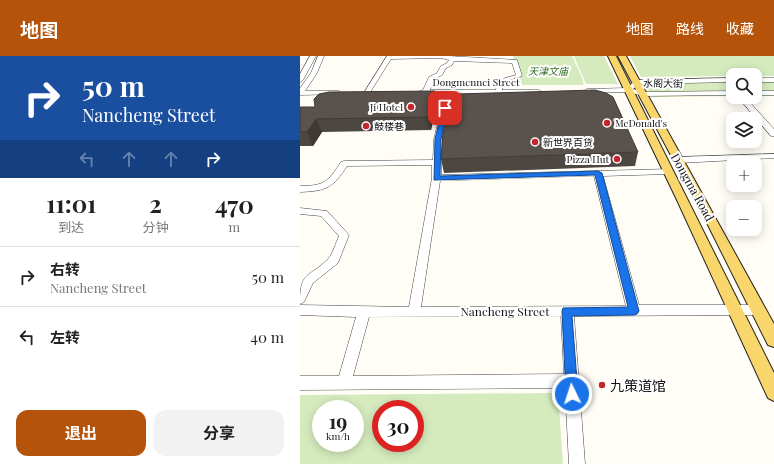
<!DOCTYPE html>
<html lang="zh">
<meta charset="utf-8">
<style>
:root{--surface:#fff;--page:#f2f2f2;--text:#222;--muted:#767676;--line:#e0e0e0;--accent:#b45309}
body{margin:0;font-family:"Playfair Display","Noto Sans SC",serif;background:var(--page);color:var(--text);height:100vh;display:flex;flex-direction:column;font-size:15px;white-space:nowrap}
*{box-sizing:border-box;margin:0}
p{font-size:13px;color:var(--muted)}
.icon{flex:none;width:22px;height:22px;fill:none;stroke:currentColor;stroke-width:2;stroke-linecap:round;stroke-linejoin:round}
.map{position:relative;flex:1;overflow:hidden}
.panel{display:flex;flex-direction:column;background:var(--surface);width:300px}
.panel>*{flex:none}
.banner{background:#1a4fa0;color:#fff;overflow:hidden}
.buttons{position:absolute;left:426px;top:12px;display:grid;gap:8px}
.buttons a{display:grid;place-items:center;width:36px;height:36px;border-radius:8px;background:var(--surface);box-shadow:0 2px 10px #0003;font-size:20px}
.speed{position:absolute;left:12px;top:344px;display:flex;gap:8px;font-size:20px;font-weight:700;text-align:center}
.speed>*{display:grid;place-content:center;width:52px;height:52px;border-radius:50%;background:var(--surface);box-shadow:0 2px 10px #0003;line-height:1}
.speed small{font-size:10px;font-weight:400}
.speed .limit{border:6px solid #d22;background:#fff;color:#111}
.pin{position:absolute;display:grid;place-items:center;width:34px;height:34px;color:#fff;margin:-17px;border-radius:8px;box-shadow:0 2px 6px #0006}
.me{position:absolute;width:44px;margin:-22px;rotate:356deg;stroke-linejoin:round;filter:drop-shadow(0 0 3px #0008)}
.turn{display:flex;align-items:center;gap:14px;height:84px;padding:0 16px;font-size:18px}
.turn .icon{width:52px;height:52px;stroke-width:2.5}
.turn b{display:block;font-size:28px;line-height:34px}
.lanes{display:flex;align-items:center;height:38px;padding:0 16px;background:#0003;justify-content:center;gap:20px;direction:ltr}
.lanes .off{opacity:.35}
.eta{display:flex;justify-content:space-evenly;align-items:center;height:68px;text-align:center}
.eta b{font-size:24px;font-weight:700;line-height:28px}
.cta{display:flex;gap:8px;margin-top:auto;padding:8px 16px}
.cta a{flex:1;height:46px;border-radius:12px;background:var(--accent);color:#fff;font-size:16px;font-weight:700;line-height:46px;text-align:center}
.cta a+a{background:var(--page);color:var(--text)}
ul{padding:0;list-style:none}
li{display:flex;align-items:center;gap:12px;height:60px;padding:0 16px;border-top:1px solid var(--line)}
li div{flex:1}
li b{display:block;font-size:15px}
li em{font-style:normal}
header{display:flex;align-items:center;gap:24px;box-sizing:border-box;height:56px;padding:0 20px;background:var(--accent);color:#fff}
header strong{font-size:19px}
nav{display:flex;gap:22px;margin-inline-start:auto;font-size:14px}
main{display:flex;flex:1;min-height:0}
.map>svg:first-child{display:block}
</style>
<header>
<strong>地图</strong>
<nav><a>地图</a><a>路线</a><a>收藏</a></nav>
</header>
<main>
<section class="panel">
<div class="banner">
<div class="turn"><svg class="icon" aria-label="right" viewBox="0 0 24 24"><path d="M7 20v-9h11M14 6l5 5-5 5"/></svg><div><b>50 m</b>Nancheng Street</div></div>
<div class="lanes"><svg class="icon off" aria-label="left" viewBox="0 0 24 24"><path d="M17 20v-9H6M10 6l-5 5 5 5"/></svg><svg class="icon off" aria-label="ahead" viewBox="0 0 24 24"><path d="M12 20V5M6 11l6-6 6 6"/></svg><svg class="icon off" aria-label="ahead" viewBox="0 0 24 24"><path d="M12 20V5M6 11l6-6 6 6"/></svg><svg class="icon" aria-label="right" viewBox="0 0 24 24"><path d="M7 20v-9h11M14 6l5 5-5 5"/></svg></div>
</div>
<div class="eta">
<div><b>11:01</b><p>到达</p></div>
<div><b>2</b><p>分钟</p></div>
<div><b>470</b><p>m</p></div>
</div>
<ul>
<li><svg class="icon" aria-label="right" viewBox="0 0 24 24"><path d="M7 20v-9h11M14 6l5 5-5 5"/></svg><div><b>右转</b><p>Nancheng Street</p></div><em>50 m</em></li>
<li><svg class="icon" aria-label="left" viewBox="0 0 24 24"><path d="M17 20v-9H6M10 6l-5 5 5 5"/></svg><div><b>左转</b></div><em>40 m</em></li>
</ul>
<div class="cta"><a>退出</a><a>分享</a></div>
</section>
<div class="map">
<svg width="474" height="408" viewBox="0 0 474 408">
<rect width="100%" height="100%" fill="#fffdf5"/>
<g fill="#d5ebbd" fill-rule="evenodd">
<path d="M 213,0 L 272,0 L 281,19 L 284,29 L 222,29 Z"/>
<path d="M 274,0 L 304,0 L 318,28 L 286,28 Z"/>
<path d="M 330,0 L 474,0 L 474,20 L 433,19 L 433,20 L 341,21 Z"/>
<path d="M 433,22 L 433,40 L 352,41 L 342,23 Z"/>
<rect x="455" y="22" width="19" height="18"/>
<path d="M 258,337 L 263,408 L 0,408 L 0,339 ZM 21,353 L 55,353 L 55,387 L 21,387 ZM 81,353 L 115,353 L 115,387 L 81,387 Z"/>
</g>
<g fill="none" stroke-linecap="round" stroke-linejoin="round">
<defs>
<g id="minor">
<path d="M 10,0 L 16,0 L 3,24 L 0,26 L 0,18 Z"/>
<path d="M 18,0 L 24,0 L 17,17 L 5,35 L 39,35 L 42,37 L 41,38 L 0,39 L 0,32 L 11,17 Z"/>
<path d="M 87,0 L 148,0 L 217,4 L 222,20 L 209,24 L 202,30 L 202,34 L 239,34 L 242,36 L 239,38 L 152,38 L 142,83 L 141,119 L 371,113 L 372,115 L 371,117 L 368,118 L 303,120 L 339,249 L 458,249 L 462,250 L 464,254 L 462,258 L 458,259 L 274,260 L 285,408 L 269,408 L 265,332 L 0,334 L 0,320 L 39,320 L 56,261 L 0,259 L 0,249 L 109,251 L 132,122 L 132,109 L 47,110 C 33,132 26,135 0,136 L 0,130 C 24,130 28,126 41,106 L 44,105 L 133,104 L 134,83 L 145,38 L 121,38 L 118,36 L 123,34 L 129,21 L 137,17 L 141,10 L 147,7 L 149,4 L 141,2 L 91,3 L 69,38 L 65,38 L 64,37 ZM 154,5 L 212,7 L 216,19 L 205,22 L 197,28 L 196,34 L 130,34 L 134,23 L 142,19 L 146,12 L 152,9 ZM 294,120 L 326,250 L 121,251 L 140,125 ZM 261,260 L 264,318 L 53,320 L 69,261 Z"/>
<path d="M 433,22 L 433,26 L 338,28 L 333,33 L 343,36 L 433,35 L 433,39 L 343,40 L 329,36 L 287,37 L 284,35 L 287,33 L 327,32 L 336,24 Z"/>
<rect x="455" y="22" width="19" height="4"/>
<rect x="455" y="35" width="19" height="4"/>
<path d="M 438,41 L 445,41 L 474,73 L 474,80 L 471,80 Z"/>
<path d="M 474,98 L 474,102 L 379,107 L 375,104 L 379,101 Z"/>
<path d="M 0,152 L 27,155 L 49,179 L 38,207 L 13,227 L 4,246 L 0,248 C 0,214 8,223 28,203 C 33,198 36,186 39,180 L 21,160 L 0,158 Z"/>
</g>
<g id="major">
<path d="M 308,0 L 316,0 L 474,317 L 474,345 L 468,342 L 377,144 Z"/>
<path d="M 318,0 L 326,0 L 474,268 L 474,291 L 468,289 L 407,167 Z"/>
</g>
</defs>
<use href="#minor" stroke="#444" stroke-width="1"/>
<use href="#major" stroke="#222" stroke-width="2"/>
<use href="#minor" fill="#fff" fill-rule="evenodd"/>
<use href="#major" fill="#f9d66b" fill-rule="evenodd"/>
</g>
<g fill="#4d4742">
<path d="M 135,35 L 137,48 L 131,74 L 22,76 L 13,90 L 0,90 L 0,51 L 15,51 Z"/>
<path d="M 338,96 L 335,110 L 144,117 L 141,103 Z"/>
</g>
<g fill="#3f3936">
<path d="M 135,35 L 137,48 L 131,74 L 128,61 Z"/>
<path d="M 16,63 L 22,76 L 13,90 L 7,76 Z"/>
</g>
<g fill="#5a524d" stroke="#3f3936">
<path d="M 295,34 L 306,37 L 313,41 L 338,96 L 141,103 L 144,63 L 156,38 Z"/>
<path d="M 135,35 L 128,61 L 16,63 L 7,76 L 0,76 L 0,51 L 15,51 L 14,43 L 19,38 L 29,36 Z"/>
</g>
<path fill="#1a73e8" stroke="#114b97" d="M 143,50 L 148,52 L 141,83 L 140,120 L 298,115 L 302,117 L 339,255 L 337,258 L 334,259 L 272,260 L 278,338 L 276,343 L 272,344 L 267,343 L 266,338 L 262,255 L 263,252 L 328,251 L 295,119 L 134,124 L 135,83 Z"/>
<g fill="#c4262e" stroke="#fff" stroke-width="1.5">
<circle cx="111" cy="51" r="4"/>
<circle cx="307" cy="67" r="4"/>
<circle cx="66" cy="70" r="4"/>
<circle cx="235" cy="86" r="4"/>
<circle cx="317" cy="103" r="4"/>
<circle cx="302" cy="329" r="4"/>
</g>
<g text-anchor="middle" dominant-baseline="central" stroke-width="4" stroke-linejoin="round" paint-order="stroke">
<g font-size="10" font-style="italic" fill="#2f6b1f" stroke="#fff">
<text x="248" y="15">天津文庙</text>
</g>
<g font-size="10" fill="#111" stroke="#fff">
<text x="176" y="26">Dongmennei Street</text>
<text transform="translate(363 27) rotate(1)">水阁大街</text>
</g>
<g font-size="10" fill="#111" stroke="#fff" text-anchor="start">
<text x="103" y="51" text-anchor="end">Ji Hotel</text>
<text x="315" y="67">McDonald's</text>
<text x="74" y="70">鼓楼巷</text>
<text x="243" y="86">新世界百货</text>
<text x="309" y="103" text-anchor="end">Pizza Hut</text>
</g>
<g font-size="12" fill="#111" stroke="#fff">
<text transform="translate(393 131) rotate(61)">Dongma Road</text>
<text x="205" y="255">Nancheng Street</text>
</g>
<g font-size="14" fill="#111" stroke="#fff" text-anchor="start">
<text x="310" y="329">九策道馆</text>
</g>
</g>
</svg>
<div class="buttons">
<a><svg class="icon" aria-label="search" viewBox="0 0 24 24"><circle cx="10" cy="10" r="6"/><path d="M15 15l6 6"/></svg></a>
<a><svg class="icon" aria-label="layers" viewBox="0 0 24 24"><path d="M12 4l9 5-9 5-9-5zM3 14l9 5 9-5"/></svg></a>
<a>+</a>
<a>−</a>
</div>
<div class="speed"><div>19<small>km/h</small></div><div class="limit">30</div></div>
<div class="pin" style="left:145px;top:52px;background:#d93025"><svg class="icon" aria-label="arrive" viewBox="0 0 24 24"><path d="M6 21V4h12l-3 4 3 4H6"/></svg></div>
<svg class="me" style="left:272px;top:338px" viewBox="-20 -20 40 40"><circle r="17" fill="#1a73e8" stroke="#fff" stroke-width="3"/><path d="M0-11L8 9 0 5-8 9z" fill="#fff"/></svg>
</div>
</main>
